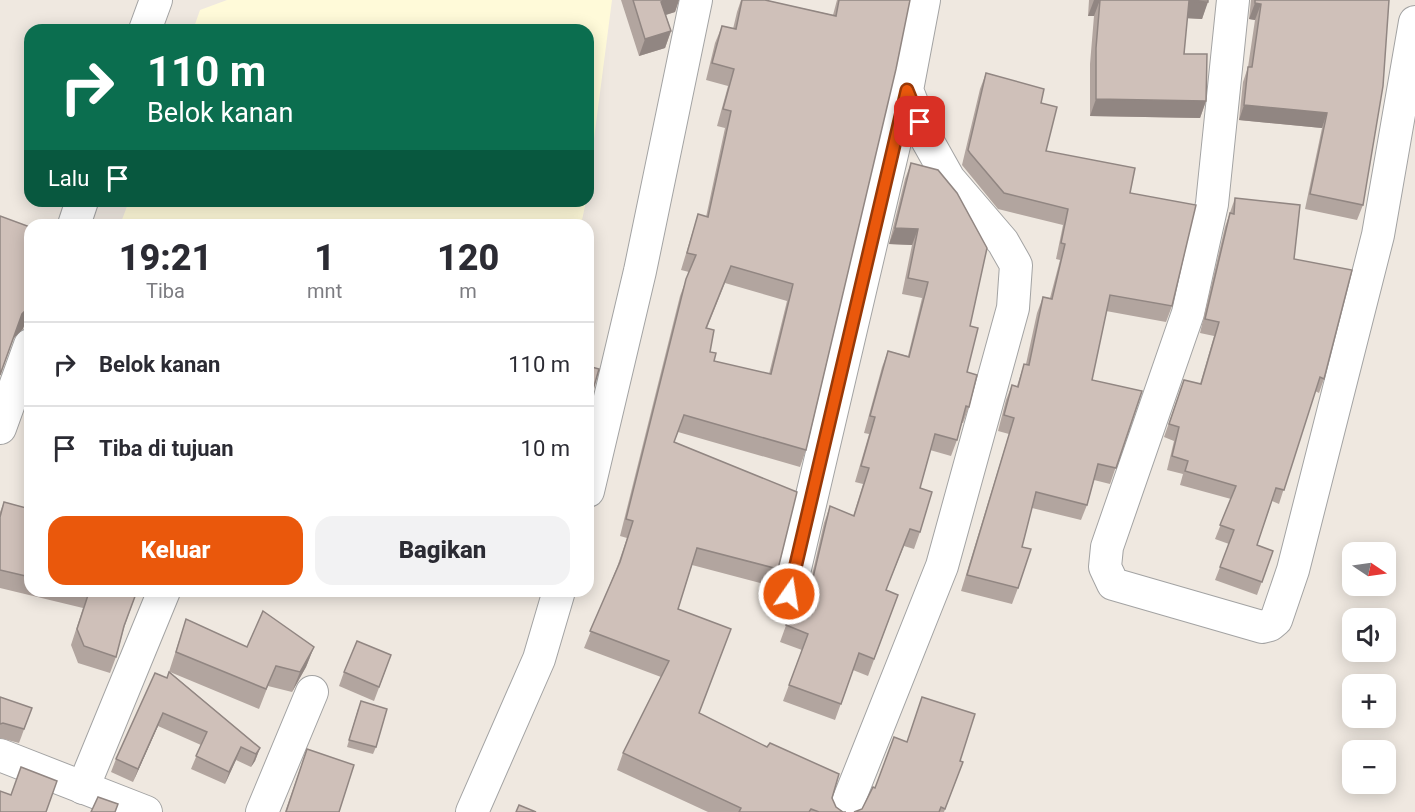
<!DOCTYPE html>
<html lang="id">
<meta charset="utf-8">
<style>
:root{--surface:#fff;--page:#f2f2f3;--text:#2b2b33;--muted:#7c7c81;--line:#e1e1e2;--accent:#ea580c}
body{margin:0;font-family:Roboto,sans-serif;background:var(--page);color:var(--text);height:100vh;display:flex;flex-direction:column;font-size:22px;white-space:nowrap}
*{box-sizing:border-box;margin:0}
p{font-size:20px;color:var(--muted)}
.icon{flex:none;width:33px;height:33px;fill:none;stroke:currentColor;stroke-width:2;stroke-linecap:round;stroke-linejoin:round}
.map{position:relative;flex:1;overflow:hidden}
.drawer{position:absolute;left:24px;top:219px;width:570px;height:378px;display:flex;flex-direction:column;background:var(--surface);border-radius:18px;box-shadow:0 3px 15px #0003}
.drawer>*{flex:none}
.banner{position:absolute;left:24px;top:24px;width:570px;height:183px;border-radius:18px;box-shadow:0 3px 15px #0003;background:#0b6e4f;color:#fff;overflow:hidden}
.needle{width:39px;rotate:103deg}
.tools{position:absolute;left:1342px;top:542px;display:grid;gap:12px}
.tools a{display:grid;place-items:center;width:54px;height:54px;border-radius:12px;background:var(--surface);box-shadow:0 3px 15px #0003;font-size:30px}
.pin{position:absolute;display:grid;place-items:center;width:51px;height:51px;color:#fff;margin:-26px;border-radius:12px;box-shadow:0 3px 9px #0006}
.me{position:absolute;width:66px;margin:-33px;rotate:13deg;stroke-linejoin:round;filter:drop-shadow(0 0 4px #0008)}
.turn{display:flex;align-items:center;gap:21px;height:126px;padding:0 24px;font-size:27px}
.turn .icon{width:78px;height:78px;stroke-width:2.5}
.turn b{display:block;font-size:42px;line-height:51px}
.then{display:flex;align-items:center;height:57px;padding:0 24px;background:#0003;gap:12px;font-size:22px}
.eta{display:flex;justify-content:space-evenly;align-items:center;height:102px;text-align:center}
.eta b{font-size:36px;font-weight:800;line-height:42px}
.action{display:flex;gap:12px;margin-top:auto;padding:12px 24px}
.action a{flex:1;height:69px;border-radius:18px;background:var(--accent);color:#fff;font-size:24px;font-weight:800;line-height:69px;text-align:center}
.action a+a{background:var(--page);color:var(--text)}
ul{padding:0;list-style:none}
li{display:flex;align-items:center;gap:18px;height:84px;padding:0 24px;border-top:2px solid var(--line)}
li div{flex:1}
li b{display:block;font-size:22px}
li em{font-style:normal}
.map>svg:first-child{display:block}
</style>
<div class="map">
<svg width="1415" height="812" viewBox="0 0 1415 812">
<rect width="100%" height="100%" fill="#efe8e0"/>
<g fill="#fffad9">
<path d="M 227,0 L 612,0 L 588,185 L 588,30 L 193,30 L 200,10 Z"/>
<path d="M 129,201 L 586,201 L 581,225 L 120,225 Z"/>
</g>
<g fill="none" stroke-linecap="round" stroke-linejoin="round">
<defs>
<g id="minor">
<path d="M 1233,0 L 1212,204 L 1188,313 L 1107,547 L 1105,567 L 1113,584 L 1262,627 L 1270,625 L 1276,620 L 1293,570 L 1378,235 L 1415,22"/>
<path d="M 145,30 L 156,0"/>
<path d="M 74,225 L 82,201"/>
<path d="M 0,428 L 30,345"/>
<path d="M 588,491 L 640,271 L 696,0"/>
<path d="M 789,594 L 907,90"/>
<path d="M 0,755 L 146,812"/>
<path d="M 83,788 L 164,591"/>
<path d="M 262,812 L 312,692"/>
<path d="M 472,812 L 539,659 L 559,591"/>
<path d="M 844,812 L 942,566 L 1013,308 L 1016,265 L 1003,242 L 949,179 L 926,138 L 907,90 L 924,0"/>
</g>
</defs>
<use href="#minor" stroke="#a3a3a3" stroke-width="34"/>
<use href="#minor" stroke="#fff" stroke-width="32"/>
</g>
<g fill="#b2a59f" fill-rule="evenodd">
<path d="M 621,0 L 679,0 L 675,12 L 666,15 L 671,31 L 665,48 L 639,56 Z"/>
<path d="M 741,0 L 765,0 L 833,15 L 837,0 L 910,0 L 806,450 L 800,467 L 678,432 L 674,442 L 778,569 L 772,586 L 692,565 L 678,609 L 699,714 L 832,798 L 836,807 L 843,812 L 846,812 L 708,812 L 617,770 L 623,753 L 661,677 L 584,648 L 617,567 L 627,538 L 620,536 L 680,296 L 689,272 L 681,270 L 698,214 L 706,217 L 725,128 L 717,126 L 728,86 L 706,80 L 715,43 L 722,26 L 733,29 L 737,12 ZM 725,283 L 787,301 L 769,374 L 714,361 L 710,352 L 707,328 Z"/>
<path d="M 1089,0 L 1208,0 L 1202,19 L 1187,18 L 1184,54 L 1206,101 L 1200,118 L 1090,116 L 1090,64 L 1094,16 L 1088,16 Z"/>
<path d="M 1251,0 L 1389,0 L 1363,205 L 1357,220 L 1305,209 L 1322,128 L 1239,120 L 1243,82 L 1248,67 L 1255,20 L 1249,19 Z"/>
<path d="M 986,73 L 1041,103 L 1046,151 L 1130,193 L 1172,306 L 1166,322 L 1106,311 L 1092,380 L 1142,391 L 1110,484 L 1094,480 L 1087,505 L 1081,520 L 1032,508 L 1022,547 L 1018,588 L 1012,604 L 961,591 L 1009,434 L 998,431 L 1006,400 L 1012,385 L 1017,386 L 1024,364 L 1026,364 L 1037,313 L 1043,297 L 1050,298 L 1060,260 L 1056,259 L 1063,225 L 998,209 L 962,165 L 980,89 Z"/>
<path d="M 911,163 L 970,326 L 967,372 L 969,407 L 963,423 L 962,423 L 957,440 L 951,456 L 930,450 L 920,488 L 920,532 L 914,549 L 904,546 L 886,590 L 898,595 L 868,676 L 853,670 L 835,720 L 783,701 L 802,650 L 780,642 L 797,595 L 808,590 L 809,588 L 824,523 L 830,506 L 853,516 L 863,484 L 855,482 L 869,434 L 864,433 L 882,367 L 888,351 L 908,356 L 922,298 L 902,294 L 912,245 L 889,244 L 905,179 Z"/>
<path d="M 1235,198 L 1294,259 L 1324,379 L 1319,393 L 1315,391 L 1279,504 L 1272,501 L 1257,545 L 1273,551 L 1257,595 L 1215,580 L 1229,544 L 1215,539 L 1231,499 L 1180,485 L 1183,474 L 1167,470 L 1174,441 L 1164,437 L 1184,380 L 1200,384 L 1214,336 L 1200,333 L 1225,227 Z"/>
<path d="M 4,502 L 30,509 L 30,591 L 137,591 L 124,628 L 116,657 L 110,673 L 78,663 L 71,645 L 83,608 L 0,588 L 0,512 Z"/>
<path d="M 186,619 L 247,647 L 314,647 L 306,667 L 292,692 L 268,686 L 259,709 L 170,672 L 260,748 L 255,761 L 251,767 L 236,760 L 225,784 L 191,769 L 201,745 L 158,726 L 133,782 L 111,772 L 116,759 L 167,678 Z"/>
<path d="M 386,669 L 374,701 L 339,686 L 344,672 Z"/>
<path d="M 0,697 L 32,708 L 19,743 L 0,738 Z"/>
<path d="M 358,709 L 376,747 L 373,754 L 347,747 Z"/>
<path d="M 307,749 L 339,812 L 285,812 Z"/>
<path d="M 960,761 L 963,762 L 944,812 L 854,812 L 862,809 L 875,788 Z"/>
</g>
<g fill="#918682">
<path d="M 666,0 L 679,0 L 675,12 L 655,18 L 661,2 Z"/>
<path d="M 1094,0 L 1100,0 L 1094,16 L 1088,16 Z"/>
<path d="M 1189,1 L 1208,2 L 1202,19 L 1183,18 Z"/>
<path d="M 1255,3 L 1261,4 L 1255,20 L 1249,19 Z"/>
<path d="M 671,31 L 665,48 L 639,56 L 645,39 Z"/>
<path d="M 1096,99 L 1206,101 L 1200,118 L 1090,116 Z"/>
<path d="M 1244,105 L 1327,113 L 1322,128 L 1239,120 Z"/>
<path d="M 895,228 L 918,229 L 912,245 L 889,244 Z"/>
<path d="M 30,306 L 30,310 L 23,329 L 13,339 L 22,314 Z"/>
<path d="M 314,647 L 306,667 L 292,692 L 300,672 Z"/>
<path d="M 163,713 L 158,726 L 133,782 L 138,769 Z"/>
<path d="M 241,747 L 236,760 L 225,784 L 229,772 Z"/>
<path d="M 260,748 L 255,761 L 251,767 L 256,754 Z"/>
</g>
<g fill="#cfc0b9" stroke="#918682" stroke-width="1.5" fill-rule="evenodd">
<path d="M 633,0 L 666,0 L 661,2 L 671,31 L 645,39 Z"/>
<path d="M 742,0 L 765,0 L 836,16 L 839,0 L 910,0 L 896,69 L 806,450 L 684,415 L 674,442 L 797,492 L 778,569 L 697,548 L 678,609 L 731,629 L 699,713 L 767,747 L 770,743 L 839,774 L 832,798 L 836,807 L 843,812 L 846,812 L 819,812 L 811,809 L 809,812 L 739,812 L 741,808 L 623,753 L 669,661 L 590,631 L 620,562 L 633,521 L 626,519 L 686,279 L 696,255 L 687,253 L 698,214 L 708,217 L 731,111 L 723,109 L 734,69 L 712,63 L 722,26 L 736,29 ZM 731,266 L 793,284 L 771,374 L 714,361 L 716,353 L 710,352 L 714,330 L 706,328 Z"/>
<path d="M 1100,0 L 1208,0 L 1208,2 L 1189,1 L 1184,54 L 1207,54 L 1206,101 L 1096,99 L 1096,48 Z"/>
<path d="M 1255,0 L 1389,0 L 1383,86 L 1363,205 L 1310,194 L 1327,113 L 1244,105 L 1248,67 L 1252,67 L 1261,4 L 1255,3 Z"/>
<path d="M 986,73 L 1044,89 L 1041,103 L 1057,107 L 1046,151 L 1135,168 L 1130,193 L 1196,205 L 1172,306 L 1110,295 L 1092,380 L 1142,391 L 1116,468 L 1098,464 L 1087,505 L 1036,492 L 1022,547 L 1031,549 L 1018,588 L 967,575 L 1014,418 L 1004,415 L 1012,385 L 1018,387 L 1024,364 L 1029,365 L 1043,297 L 1052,299 L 1065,244 L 1061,243 L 1068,209 L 1004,193 L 970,153 L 968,150 Z"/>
<path d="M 911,163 L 938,170 L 957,193 L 987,248 L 970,326 L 978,328 L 967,372 L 977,375 L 969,407 L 966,406 L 957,440 L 935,434 L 920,488 L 932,492 L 920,532 L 910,529 L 886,590 L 898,595 L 874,659 L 859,653 L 841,704 L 789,685 L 808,634 L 786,625 L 797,595 L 808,590 L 812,582 L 830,506 L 854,516 L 869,468 L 861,466 L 875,417 L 870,416 L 888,351 L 909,357 L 928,282 L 908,278 L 918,229 L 895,228 Z"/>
<path d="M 1235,198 L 1300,205 L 1294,259 L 1352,270 L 1324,379 L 1320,377 L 1284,490 L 1276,488 L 1257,545 L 1273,551 L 1262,582 L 1220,567 L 1234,530 L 1220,525 L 1236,486 L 1185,471 L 1188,461 L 1172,456 L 1179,427 L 1169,424 L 1184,380 L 1201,384 L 1219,322 L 1205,319 L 1230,213 L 1234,214 Z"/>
<path d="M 0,216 L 30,227 L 30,306 L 22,314 L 0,375 Z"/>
<path d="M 588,366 L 599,369 L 588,407 Z"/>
<path d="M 4,502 L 30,509 L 30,577 L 0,570 L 0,517 Z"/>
<path d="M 85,591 L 137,591 L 124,626 L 116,657 L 84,646 L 77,629 L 89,592 Z"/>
<path d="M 263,611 L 314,647 L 300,672 L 276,666 L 266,689 L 176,652 L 186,619 L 247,647 Z"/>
<path d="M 357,641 L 391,655 L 379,687 L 344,672 Z"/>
<path d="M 169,672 L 260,748 L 256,754 L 241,747 L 229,772 L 196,756 L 207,732 L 163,713 L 138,769 L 116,759 L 155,673 L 167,678 Z"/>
<path d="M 0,697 L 32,708 L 24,729 L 3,723 L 0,724 Z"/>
<path d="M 922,697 L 975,714 L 960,761 L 963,762 L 945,809 L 941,807 L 939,812 L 854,812 L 862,809 L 873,787 L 875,788 L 894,737 L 907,742 Z"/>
<path d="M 361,701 L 387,709 L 376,747 L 349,740 Z"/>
<path d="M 307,749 L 354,765 L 339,812 L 286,812 Z"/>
<path d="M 21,767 L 57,781 L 46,812 L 0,812 L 0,791 L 11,795 Z"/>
<path d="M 98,797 L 118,804 L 115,812 L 91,812 Z"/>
<path d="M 519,805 L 536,812 L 516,812 Z"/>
</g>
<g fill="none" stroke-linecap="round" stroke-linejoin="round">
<defs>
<path id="route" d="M 789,594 L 907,90 L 920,122"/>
</defs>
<use href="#route" stroke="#983908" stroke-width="15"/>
<use href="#route" stroke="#ea580c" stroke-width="10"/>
</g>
</svg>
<div class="tools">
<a><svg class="needle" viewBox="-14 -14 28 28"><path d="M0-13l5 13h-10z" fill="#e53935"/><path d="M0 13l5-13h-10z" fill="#7c7c81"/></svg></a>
<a><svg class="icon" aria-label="sound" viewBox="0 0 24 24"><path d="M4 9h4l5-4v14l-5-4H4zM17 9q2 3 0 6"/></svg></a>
<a>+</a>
<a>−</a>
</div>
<div class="pin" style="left:920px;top:122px;background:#d93025"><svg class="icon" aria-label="arrive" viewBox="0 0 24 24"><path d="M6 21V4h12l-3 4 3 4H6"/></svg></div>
<svg class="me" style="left:789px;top:594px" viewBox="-20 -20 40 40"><circle r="17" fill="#ea580c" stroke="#fff" stroke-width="3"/><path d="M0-11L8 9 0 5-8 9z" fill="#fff"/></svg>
<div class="banner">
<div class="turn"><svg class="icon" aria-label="right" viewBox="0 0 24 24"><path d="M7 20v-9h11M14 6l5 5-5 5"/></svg><div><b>110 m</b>Belok kanan</div></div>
<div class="then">Lalu<svg class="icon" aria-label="arrive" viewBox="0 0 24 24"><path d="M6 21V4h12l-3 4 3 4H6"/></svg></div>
</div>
<section class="drawer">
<div class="eta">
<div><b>19:21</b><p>Tiba</p></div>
<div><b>1</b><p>mnt</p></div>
<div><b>120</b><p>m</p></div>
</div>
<ul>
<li><svg class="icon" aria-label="right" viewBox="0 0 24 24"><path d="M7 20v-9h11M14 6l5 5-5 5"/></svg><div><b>Belok kanan</b></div><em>110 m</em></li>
<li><svg class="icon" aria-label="arrive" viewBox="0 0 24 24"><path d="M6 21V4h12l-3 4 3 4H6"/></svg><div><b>Tiba di tujuan</b></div><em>10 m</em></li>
</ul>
<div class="action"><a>Keluar</a><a>Bagikan</a></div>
</section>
</div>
